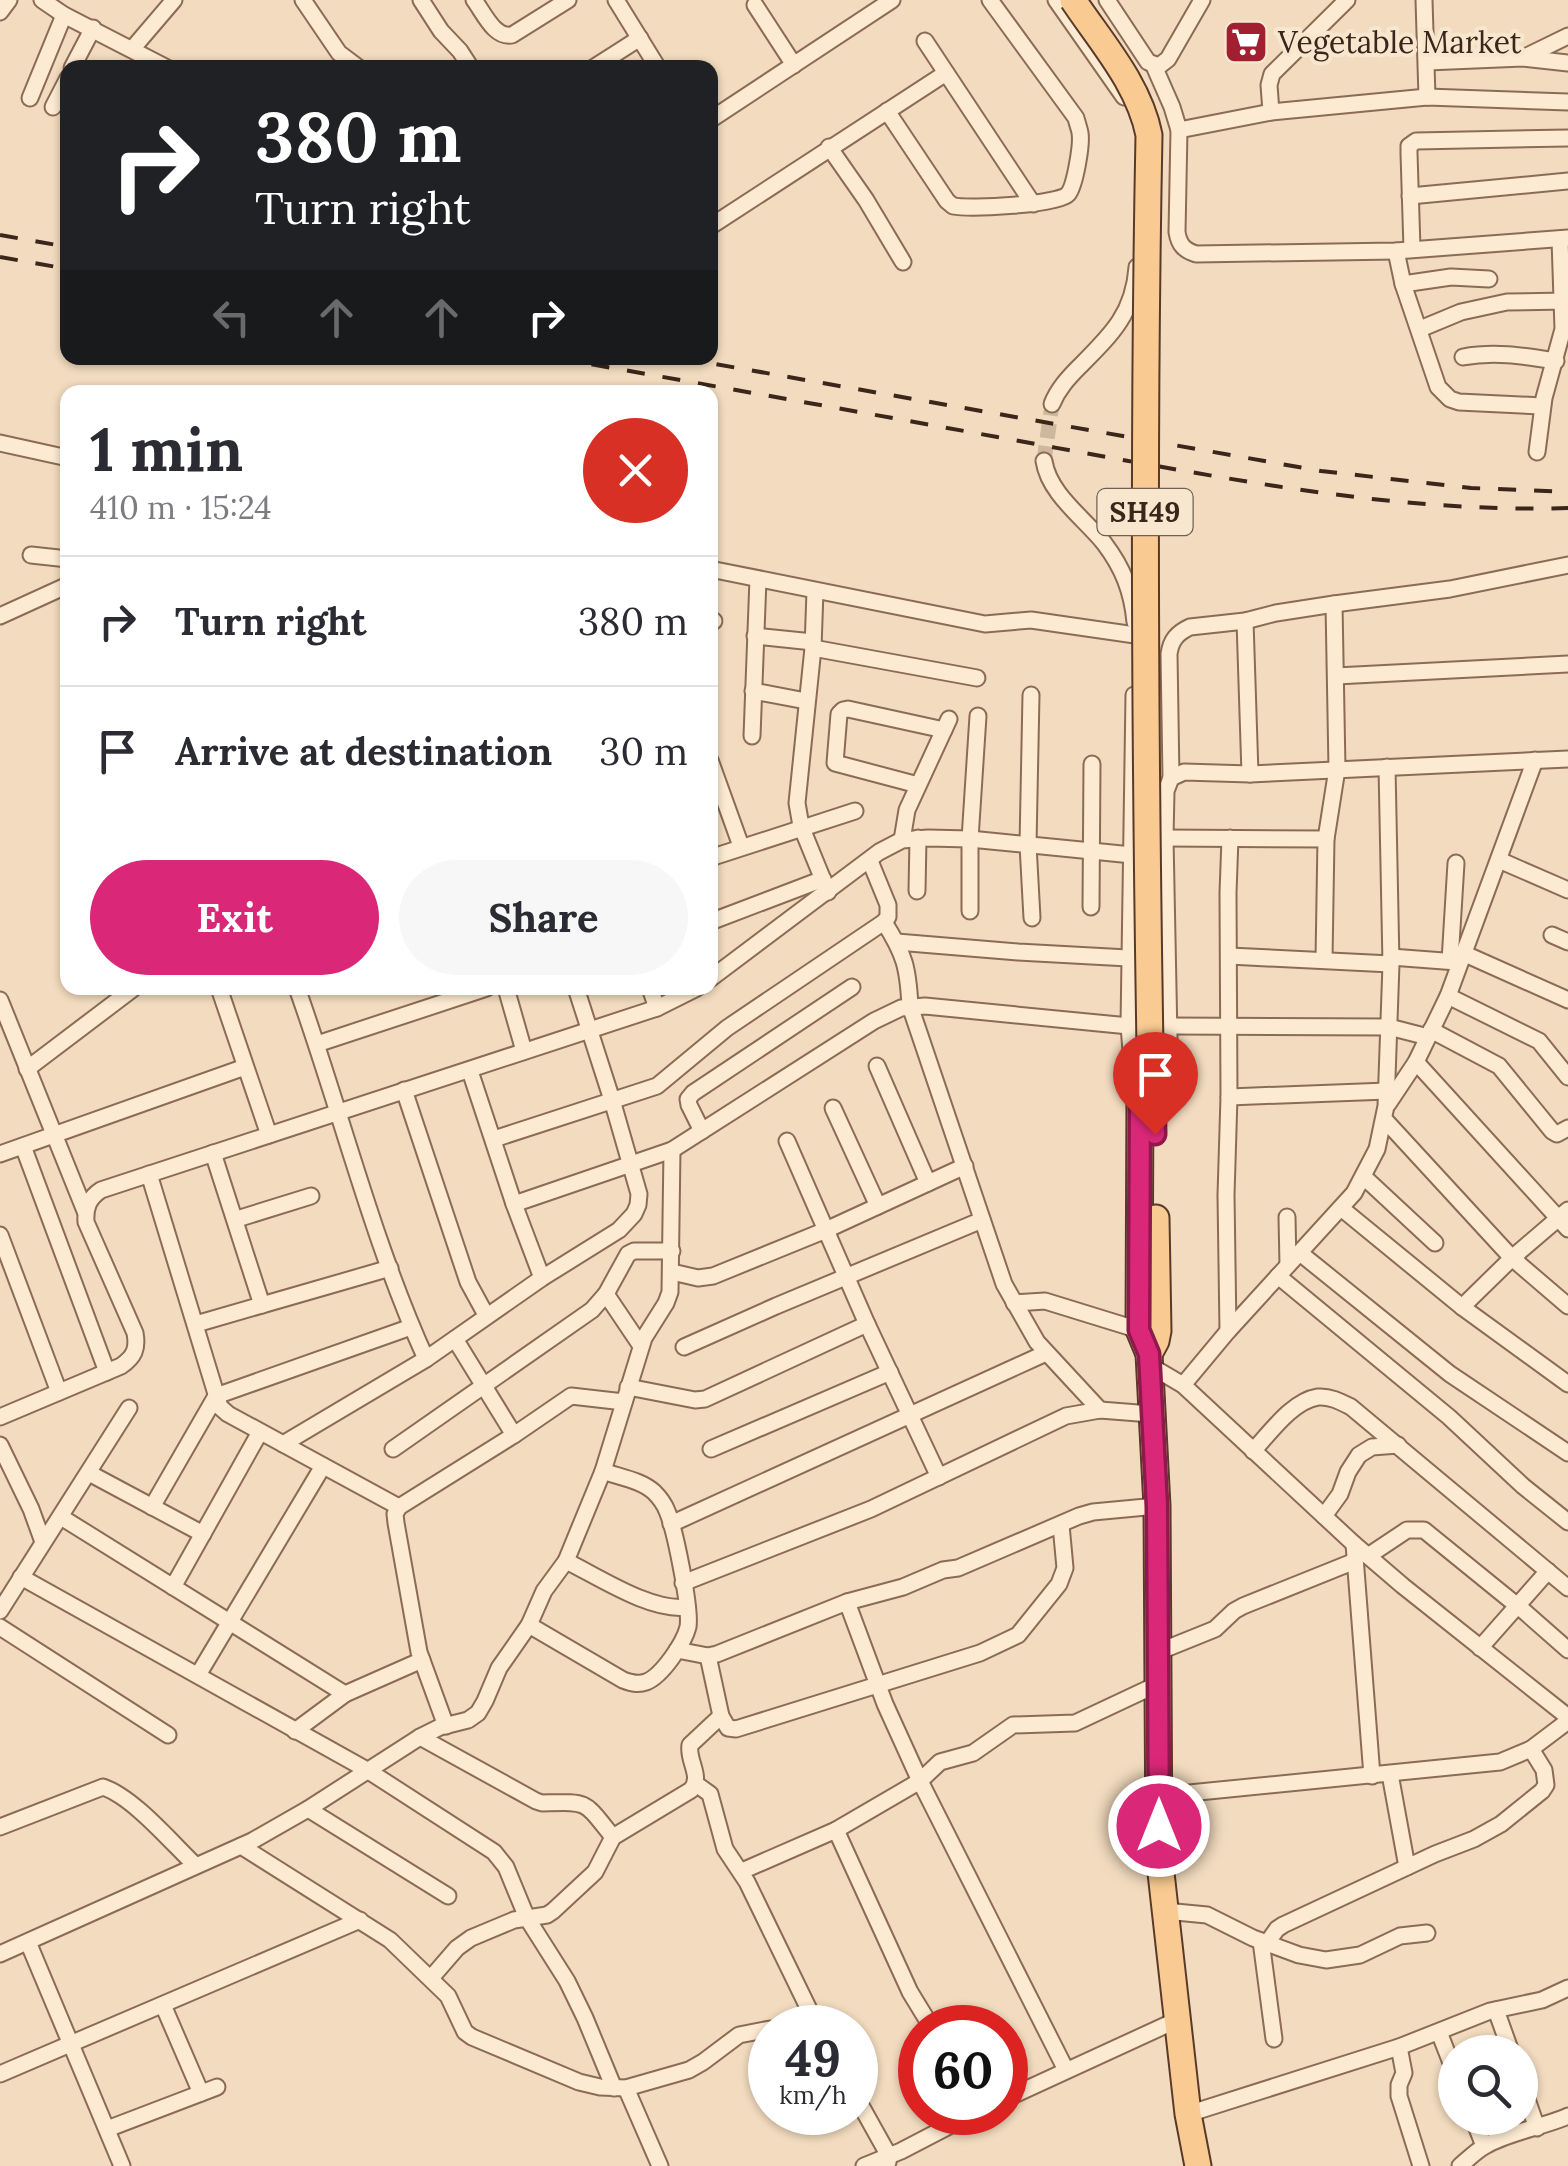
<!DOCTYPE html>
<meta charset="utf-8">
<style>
:root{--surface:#fff;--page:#f7f7f7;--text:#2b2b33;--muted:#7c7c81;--line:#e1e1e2;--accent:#db2777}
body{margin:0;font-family:Lora,serif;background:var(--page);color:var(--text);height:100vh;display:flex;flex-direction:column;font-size:38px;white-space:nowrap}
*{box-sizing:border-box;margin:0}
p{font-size:32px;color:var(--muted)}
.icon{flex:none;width:55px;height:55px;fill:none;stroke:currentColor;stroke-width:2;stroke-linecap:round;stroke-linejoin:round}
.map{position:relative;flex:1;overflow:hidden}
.panel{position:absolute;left:60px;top:385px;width:658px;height:610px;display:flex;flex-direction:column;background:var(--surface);border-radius:20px;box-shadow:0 2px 8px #0004}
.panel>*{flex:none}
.guide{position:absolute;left:60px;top:60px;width:658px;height:305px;border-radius:20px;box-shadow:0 2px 8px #0004;background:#202124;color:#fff;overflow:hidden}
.controls{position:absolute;left:1438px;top:2035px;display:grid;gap:20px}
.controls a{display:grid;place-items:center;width:100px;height:100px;border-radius:50%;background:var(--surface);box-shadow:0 2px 8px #0004;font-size:50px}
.speed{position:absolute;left:748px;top:2005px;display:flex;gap:20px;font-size:50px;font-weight:700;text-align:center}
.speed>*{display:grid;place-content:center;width:130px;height:130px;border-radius:50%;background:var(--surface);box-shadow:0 2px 8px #0004;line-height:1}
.speed small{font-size:25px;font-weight:400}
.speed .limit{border:15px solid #d22;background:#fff;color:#111}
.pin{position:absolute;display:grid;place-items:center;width:85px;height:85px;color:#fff;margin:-102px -42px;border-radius:50% 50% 50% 0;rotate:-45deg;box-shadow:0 0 10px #0007}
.pin .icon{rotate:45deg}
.me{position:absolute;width:110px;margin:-55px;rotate:0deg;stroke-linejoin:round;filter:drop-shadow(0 0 8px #0008)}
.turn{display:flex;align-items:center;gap:35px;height:210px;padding:0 30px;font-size:45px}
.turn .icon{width:130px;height:130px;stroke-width:2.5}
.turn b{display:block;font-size:70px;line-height:85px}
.lanes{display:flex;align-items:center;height:95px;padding:0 30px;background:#0003;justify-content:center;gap:50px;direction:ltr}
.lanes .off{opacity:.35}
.round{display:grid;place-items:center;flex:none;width:105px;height:105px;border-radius:52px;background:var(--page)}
.overview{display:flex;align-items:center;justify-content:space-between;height:170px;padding:0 30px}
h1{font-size:60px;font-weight:800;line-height:75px}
.primary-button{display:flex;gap:20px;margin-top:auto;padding:20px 30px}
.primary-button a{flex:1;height:115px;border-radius:60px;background:var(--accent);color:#fff;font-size:40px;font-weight:800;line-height:115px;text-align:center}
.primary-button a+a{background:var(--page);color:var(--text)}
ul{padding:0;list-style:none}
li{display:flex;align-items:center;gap:30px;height:130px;padding:0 30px;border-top:2px solid var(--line)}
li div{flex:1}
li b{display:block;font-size:38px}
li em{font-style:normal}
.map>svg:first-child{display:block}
</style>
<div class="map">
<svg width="1568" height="2166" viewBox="0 0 1568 2166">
<rect width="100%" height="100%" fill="#f2dbbe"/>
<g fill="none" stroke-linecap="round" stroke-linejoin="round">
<path stroke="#cdb79d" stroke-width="15" stroke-dasharray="15 8" stroke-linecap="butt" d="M 1044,461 L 1052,404"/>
<defs>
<g id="minor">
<path d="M 42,0 L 64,15 L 167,68"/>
<path d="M 303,0 L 339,53 L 359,68"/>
<path d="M 421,0 L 441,31 L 460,51 L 471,68"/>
<path d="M 474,0 C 484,13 494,38 512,35 L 568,0"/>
<path d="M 616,0 L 658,68"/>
<path d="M 1056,0 L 1124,97"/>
<path d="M 1107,0 L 1148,62 L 1159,66 L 1168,59 L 1202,0"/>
<path d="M 1424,0 L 1427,97"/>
<path d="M 755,5 L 794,65"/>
<path d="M 0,12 L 9,0"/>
<path d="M 925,41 L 1033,204"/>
<path d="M 133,48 L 174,0"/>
<path d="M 1527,56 L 1568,36"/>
<path d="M 1427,62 L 1523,58 L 1568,63"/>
<path d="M 1154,66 L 1172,107 L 1179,130 L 1177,232 C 1179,245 1184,250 1196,254 L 1396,251 L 1568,238"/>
<path d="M 72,68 L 93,28"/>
<path d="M 593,68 L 640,38"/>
<path d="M 30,98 L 64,15"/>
<path d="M 53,107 L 68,78"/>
<path d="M 887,111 L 947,201 L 953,206 C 970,209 1059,205 1068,194 C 1075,186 1082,144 1080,133 C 1080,131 1076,119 1076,118 L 990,0"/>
<path d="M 1271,112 L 1269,85 L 1272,74 L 1347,0"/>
<path d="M 710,120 L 892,0"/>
<path d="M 1179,130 L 1271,112 L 1427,97 L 1568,102"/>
<path d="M 829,147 L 866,200 L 903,262"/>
<path d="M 1410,196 L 1568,181"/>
<path d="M 711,226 L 946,73"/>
<path d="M 1412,249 L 1409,153 L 1409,146 L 1416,141 L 1568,138"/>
<path d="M 1396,251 L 1403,284 L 1438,387 L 1450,399 L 1459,402 L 1542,406"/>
<path d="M 1403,284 L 1451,277 L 1489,279"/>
<path d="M 1420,329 L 1461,312 L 1507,302 L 1568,301"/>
<path d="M 1463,357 C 1495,351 1524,356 1556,361"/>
<path d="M 1052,404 C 1058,389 1068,378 1080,366 C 1111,335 1134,313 1137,267"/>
<path d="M 0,443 L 68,458"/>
<path d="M 1537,452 L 1544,398 L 1563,329 L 1560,239"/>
<path d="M 1044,461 C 1049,494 1084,518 1104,543 C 1123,568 1132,591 1135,622"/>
<path d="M 31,555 L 68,559"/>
<path d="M 710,569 L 985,624 L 1031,620 L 1135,635"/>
<path d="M 815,591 L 813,648 L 797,803 L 801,826 L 828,892"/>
<path d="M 0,616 L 68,585"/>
<path d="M 710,620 L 714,621"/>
<path d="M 1245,621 L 1250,774"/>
<path d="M 755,636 L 813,642"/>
<path d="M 813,648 L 977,678"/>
<path d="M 1336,676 L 1568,664"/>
<path d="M 753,691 L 806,701"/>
<path d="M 1031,695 L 1028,845 L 1032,918"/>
<path d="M 1134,695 L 1129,1026 L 1131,1051 L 1140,1079"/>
<path d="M 752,736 L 758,579"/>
<path d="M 710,760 L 741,846"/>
<path d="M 1171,778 L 1169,654 C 1171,640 1177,633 1190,627 L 1245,621 L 1276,613 L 1334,604 L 1450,589 L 1568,565"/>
<path d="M 918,785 L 835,763 L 839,714 L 843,710 L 848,709 L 944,730"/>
<path d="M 1165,838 L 1326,839"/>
<path d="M 902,840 L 907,810 L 949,719"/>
<path d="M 710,858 L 855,811"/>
<path d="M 1499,860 L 1568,890"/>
<path d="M 917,891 L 918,838"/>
<path d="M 1091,907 L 1092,764"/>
<path d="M 970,911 L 970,839 L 978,716"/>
<path d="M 710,922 L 823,879"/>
<path d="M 884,922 C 905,955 908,968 910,1006 L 1004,1284 L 1037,1342 L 1100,1410"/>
<path d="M 1552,935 L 1568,942"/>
<path d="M 897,942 L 1018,952 L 1128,958"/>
<path d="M 1465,954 L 1568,1000"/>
<path d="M 1229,956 L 1391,964"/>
<path d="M 1391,957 L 1457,962"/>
<path d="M 1324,959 L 1326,839 L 1337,769 L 1334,604"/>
<path d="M 1450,961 L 1456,863"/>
<path d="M 710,979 L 879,852 L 902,840 L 928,838 L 970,839 L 1132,855"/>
<path d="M 219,988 L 269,1135"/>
<path d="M 297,988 C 341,1111 372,1240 426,1359"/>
<path d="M 506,988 L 524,1051"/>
<path d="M 650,988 L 657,1008"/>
<path d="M 1448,996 L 1539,1041 L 1568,1077"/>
<path d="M 0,1000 L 85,1211"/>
<path d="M 1169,1026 L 1389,1027 L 1428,1037"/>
<path d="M 1431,1030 L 1499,1066 L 1552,1131 L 1557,1134 L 1568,1128"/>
<path d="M 317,1044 L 487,988"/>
<path d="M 1416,1062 L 1568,1229"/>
<path d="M 877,1066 L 928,1183"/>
<path d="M 27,1069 L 134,988"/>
<path d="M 470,1071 L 514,1204 L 542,1278"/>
<path d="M 1154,1081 L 1164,1058 L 1169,1038 L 1165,838 L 1166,791 L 1171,778 L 1184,772 L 1250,774 L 1568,759"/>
<path d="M 404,1090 L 468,1282 L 486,1315"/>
<path d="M 1229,1097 L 1387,1091"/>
<path d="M 1388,1104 L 1416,1062 L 1448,996 L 1535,760"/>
<path d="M 833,1108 L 878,1206"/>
<path d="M 1385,1120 L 1512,1258 L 1568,1306"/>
<path d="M 702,1131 L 689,1105 L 688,1099 L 693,1093 L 852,987"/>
<path d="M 494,1139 L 657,1086 L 727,1028 L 884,922 L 888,917 L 888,905 L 870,861"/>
<path d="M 787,1141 L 867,1324 L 939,1477"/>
<path d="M 23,1146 L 107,1372"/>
<path d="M 213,1153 L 262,1305"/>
<path d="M 0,1154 L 245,1067"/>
<path d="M 149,1174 L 220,1407 L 228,1414 L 399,1507"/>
<path d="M 1364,1177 L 1435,1243"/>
<path d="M 514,1204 L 672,1150 L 874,1021 L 901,1008 L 925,1006 L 1129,1026"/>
<path d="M 1341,1208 L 1462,1307 L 1568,1384"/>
<path d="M 1287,1217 L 1288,1265"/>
<path d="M 237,1219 L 311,1196"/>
<path d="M 0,1235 L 59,1392"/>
<path d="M 1300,1253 L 1450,1374 L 1568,1453"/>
<path d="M 672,1272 L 698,1278 L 713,1276 L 826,1230 L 965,1166"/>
<path d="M 1278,1276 L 1449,1417 L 1523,1486 L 1568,1522"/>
<path d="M 606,1294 L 641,1346"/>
<path d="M 1014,1303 L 1045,1301 L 1139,1330"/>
<path d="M 1462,1307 L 1512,1258 L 1568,1210"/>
<path d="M 196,1324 L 390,1268"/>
<path d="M 1228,1331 L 1226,1195 L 1229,1097 L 1228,893 L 1230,838"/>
<path d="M 455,1339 L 514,1435"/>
<path d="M 684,1347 L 776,1306 L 982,1220"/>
<path d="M 1149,1365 L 1183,1385 L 1354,1544 L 1403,1586 L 1568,1717"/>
<path d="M 1183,1385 L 1228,1331 L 1354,1193 L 1377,1149 L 1386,1106 L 1391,964 L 1387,767"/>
<path d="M 628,1387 L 695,1400 L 705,1399 L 867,1324"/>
<path d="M 0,1417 L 121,1366 C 134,1357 138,1349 135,1333 L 86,1222 C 85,1207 89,1198 101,1190 L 657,1008 L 697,988"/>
<path d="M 283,1444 L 426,1359 L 542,1278 L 619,1230 L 634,1214 L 638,1205 L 639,1194 L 612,1100 L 576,988"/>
<path d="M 0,1445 L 31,1509 L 43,1542"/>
<path d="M 393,1449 L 592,1310 L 606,1294 L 628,1254 L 634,1251 L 672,1251"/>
<path d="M 711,1449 L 890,1372"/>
<path d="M 1253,1451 C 1270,1433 1292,1401 1318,1397 C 1330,1396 1341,1402 1351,1407 L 1568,1588"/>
<path d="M 89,1473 L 203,1534"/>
<path d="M 152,1507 L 216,1396 L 411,1327"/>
<path d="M 1324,1516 L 1340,1494 L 1348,1472 L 1359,1455 L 1372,1447 L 1398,1445"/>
<path d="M 61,1517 L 345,1694"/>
<path d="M 671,1524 L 1046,1353"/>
<path d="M 1354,1544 L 1372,1776"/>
<path d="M 1368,1556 L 1407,1530 L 1424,1530 L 1525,1612 L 1568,1650"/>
<path d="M 566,1561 C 599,1577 651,1612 687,1607"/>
<path d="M 21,1577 L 367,1770 L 494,1852 L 506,1867 L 527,1918 L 567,1981 L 585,2018 L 614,2088"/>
<path d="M 683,1583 L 871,1509 L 1066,1416 L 1100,1410 L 1151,1414"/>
<path d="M 173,1587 L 260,1432"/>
<path d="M 847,1602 L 885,1704 L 920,1781 L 1066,2070"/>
<path d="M 0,1611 L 129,1408"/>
<path d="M 529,1625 L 623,1680 C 631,1683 638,1685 646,1682 C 662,1676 684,1643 688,1627 C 691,1609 675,1529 667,1511 C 664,1503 659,1497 654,1492 C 641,1480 619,1477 603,1471"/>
<path d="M 0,1627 L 168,1735"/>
<path d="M 1480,1648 L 1548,1571"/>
<path d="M 677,1650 L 708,1656 L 717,1654 L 847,1602 L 903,1587 L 943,1570 L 958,1568 L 1079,1516 L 1093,1512 L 1157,1506"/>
<path d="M 1158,1652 L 1215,1629 L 1234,1611 L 1243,1606 L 1355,1561"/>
<path d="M 708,1656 L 721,1716 L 728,1728 L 736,1729 L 980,1653 L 1018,1635 L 1059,1584 L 1065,1568 L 1061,1525"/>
<path d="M 198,1675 L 323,1466"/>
<path d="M 446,1726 L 419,1652 L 396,1523 L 395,1514 L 399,1507 L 514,1435 L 571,1396 L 624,1402"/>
<path d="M 295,1731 L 345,1694 L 422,1660"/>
<path d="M 420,1737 L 536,1801 L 542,1803 C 590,1802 583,1800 613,1837"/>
<path d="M 1390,1774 L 1407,1867"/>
<path d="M 696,1784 L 710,1794 L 725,1849 L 747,1882 L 818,2028"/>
<path d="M 1159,1796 L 1500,1762 L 1531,1749 L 1568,1721"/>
<path d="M 308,1809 L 448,1896"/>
<path d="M 0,1827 L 103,1787 C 133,1797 171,1842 195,1865"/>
<path d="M 836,1830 L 910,1992 L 932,2028"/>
<path d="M 241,1846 L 390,1940 L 448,1996 L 465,2032 L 472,2037 L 579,2082 L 600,2087 L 626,2088 L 689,2070 L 703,2062 L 739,2035 L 770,2029"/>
<path d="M 742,1871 L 836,1830 L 920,1781 L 940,1762 L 973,1753 L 1013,1725 L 1075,1723 L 1158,1684"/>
<path d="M 1165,1911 L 1207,1915 L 1253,1938 L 1299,1955 L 1326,1960 L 1360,1955 L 1400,1936 L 1427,1933"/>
<path d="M 1261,1941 L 1274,2039"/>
<path d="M 28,1942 L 122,2166"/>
<path d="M 1267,1943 L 1277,1929 L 1283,1925 L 1435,1854 L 1474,1839 L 1501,1824 L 1542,1791 L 1546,1785 L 1544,1770 L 1531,1749"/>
<path d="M 0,1954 L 252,1841 L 308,1809 L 420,1737 L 440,1727 L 468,1720 L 478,1713 L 485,1701 L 499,1668 L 529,1625 L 544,1591 L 566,1561 L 603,1471 L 644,1338 L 666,1303 L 670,1292 L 672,1150"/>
<path d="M 431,1978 L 457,1948 L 471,1938 L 514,1920 L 547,1915 L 553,1911 L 595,1872 L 613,1837 L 691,1790 C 703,1776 687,1761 690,1745 L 721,1716"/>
<path d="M 163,2005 L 201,2093"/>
<path d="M 1496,2010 L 1511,2052"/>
<path d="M 787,2028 L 817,2025"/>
<path d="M 1439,2032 L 1455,2073"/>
<path d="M 1399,2047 L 1404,2073 L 1399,2085 L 1399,2096 L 1421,2166"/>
<path d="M 0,2074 L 360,1920"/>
<path d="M 1520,2079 L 1537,2128"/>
<path d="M 626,2088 L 660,2166"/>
<path d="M 855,2095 L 889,2156 L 888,2162"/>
<path d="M 1005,2099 L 1177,2020"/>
<path d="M 1188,2114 L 1399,2047 L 1490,2011 L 1542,2000 L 1568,1988"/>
<path d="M 1473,2118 L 1484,2146"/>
<path d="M 107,2129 L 217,2087"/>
<path d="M 864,2166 L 901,2151 L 976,2112"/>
<path d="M 1460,2166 C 1468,2159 1476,2151 1485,2146 C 1506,2133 1543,2127 1568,2116"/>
</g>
<g id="primary">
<path d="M 1150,1047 C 1148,1063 1141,1077 1140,1093 L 1139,1330 L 1149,1354 L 1157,1506 L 1159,1855 L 1188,2114 L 1198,2166"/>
<path d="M 1149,1354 L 1156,1341 L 1158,1331 L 1156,1218"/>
</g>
</defs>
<use href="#minor" stroke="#8c6b55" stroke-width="19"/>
<use href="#primary" stroke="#593a2a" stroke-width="29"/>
<use href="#minor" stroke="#fcead2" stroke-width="15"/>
<use href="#primary" stroke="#f9cb92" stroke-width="25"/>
<g stroke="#3a261b" stroke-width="4" stroke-dasharray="18 18" stroke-linecap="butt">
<path d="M 0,235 L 68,247"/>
<path d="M 0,257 L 68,269"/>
<path d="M 556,358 C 731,389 905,420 1079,452 C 1240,481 1403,513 1568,508"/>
<path d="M 681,358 L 1321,471 L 1471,488 L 1568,492"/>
</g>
<defs>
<path id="primary-bridge" d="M 1073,0 C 1101,42 1139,84 1149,135 C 1143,439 1145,743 1150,1047"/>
</defs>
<use href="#primary-bridge" stroke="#593a2a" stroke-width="29" stroke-linecap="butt"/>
<use href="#primary-bridge" stroke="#f9cb92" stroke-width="25"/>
</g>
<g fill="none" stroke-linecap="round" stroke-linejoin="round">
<defs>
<path id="route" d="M 1155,1134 L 1154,1082 L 1148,1064 L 1140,1079 L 1140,1094 L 1139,1330 L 1149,1354 L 1157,1506 L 1159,1826"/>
</defs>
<use href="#route" stroke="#8e194d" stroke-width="25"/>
<use href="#route" stroke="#db2777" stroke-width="18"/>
</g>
<defs>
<symbol id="supermarket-square" viewBox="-11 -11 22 22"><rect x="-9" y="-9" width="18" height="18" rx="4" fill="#a02032" stroke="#f8e7cf"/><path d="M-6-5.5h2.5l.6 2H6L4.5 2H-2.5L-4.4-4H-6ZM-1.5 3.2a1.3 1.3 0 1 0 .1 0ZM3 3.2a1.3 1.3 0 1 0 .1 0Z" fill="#fff"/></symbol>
</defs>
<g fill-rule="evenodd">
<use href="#supermarket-square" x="1221" y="17" width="50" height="50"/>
</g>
<g text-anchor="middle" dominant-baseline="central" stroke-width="8" stroke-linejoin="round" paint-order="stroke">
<rect fill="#f8e7cf" stroke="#736051" stroke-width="2.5" x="1097.5" y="489" width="95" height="46" rx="8"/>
<g font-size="28" font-weight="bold" fill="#3a261b">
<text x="1145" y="512">SH49</text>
</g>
<g font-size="30" fill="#3a261b" stroke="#f8e7cf" text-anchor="start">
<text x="1278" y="42">Vegetable Market</text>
</g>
</g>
</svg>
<div class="controls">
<a><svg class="icon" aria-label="search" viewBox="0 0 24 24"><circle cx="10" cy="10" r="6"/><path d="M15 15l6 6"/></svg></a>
</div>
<div class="speed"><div>49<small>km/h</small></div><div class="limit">60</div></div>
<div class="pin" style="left:1155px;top:1134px;background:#d93025"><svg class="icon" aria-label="arrive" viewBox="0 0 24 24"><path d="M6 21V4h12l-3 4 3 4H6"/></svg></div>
<svg class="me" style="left:1159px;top:1826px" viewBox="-20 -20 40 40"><circle r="17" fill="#db2777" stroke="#fff" stroke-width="3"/><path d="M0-11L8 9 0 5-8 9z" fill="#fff"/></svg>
<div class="guide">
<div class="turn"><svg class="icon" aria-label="right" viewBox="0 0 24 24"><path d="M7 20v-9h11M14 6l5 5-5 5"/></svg><div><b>380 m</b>Turn right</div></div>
<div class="lanes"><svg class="icon off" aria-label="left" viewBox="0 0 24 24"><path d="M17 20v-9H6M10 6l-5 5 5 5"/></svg><svg class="icon off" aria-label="ahead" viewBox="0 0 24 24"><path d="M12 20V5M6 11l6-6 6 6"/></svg><svg class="icon off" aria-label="ahead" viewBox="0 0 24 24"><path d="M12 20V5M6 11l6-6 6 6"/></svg><svg class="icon" aria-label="right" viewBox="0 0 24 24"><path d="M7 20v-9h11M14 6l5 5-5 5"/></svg></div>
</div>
<section class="panel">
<div class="overview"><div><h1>1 min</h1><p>410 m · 15:24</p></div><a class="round" style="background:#d93025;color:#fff"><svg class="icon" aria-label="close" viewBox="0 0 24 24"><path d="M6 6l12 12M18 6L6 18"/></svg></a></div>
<ul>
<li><svg class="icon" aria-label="right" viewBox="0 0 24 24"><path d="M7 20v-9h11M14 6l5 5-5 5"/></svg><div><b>Turn right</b></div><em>380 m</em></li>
<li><svg class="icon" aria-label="arrive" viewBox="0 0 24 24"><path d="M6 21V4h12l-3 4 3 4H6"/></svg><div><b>Arrive at destination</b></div><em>30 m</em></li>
</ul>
<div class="primary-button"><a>Exit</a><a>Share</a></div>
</section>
</div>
